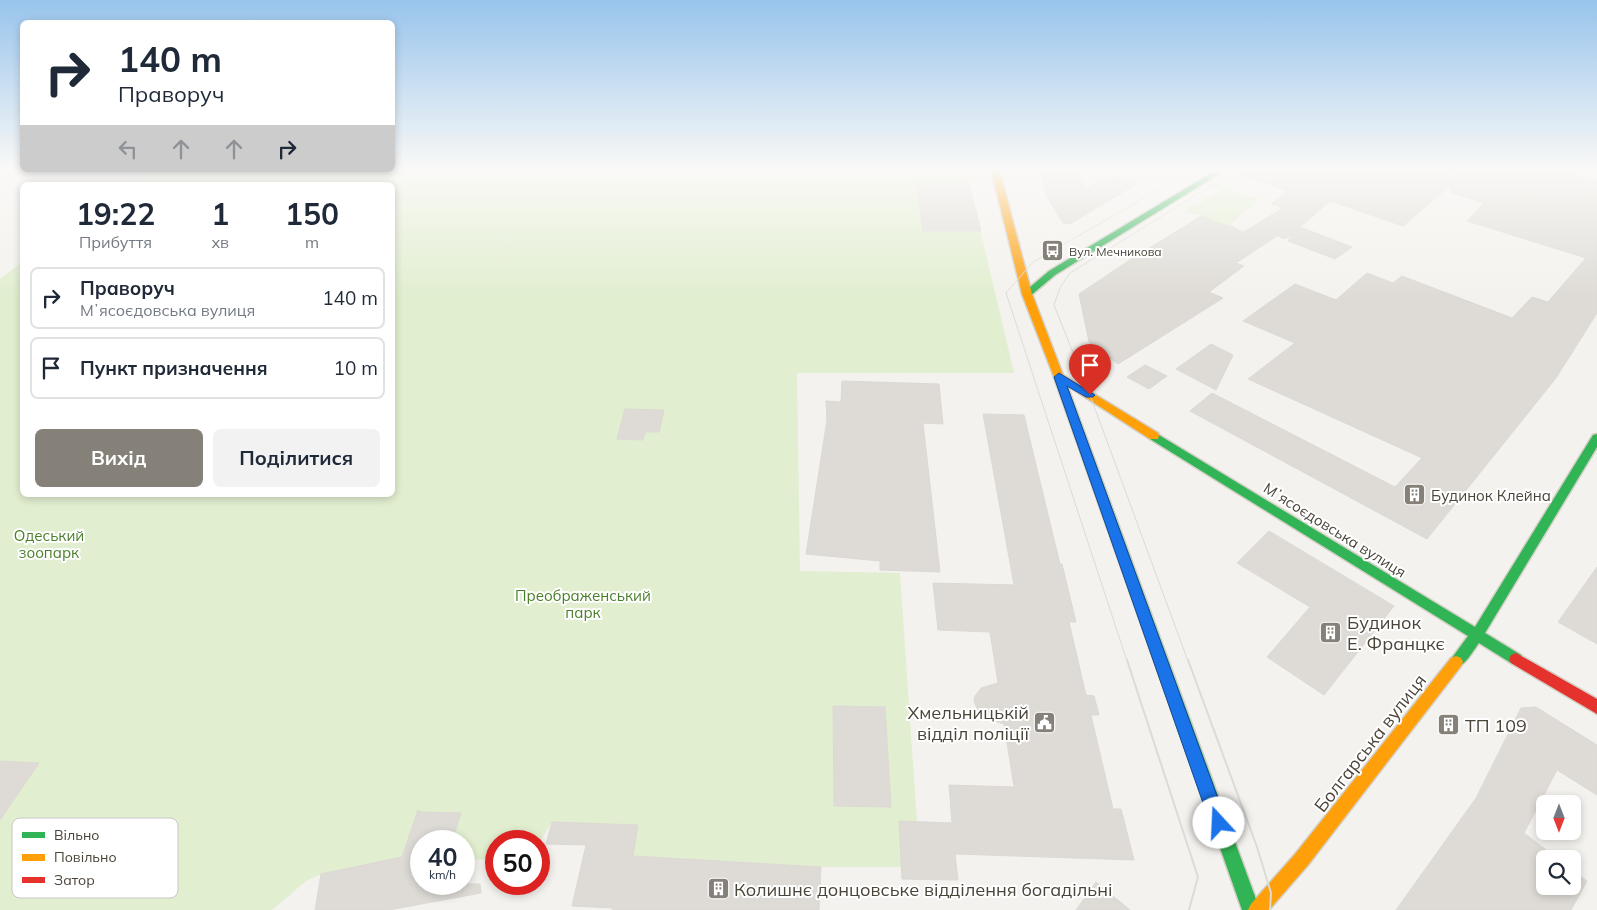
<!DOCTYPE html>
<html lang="uk">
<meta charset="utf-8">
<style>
:root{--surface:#fff;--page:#f2f2f3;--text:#1f2937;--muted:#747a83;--line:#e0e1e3;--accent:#868178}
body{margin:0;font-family:Mulish,sans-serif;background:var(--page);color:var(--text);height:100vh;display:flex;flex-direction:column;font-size:19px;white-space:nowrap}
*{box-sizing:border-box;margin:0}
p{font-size:16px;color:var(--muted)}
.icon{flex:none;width:28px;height:28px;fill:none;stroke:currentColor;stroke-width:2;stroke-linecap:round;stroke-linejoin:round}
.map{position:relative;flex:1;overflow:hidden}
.side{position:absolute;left:20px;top:182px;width:375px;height:315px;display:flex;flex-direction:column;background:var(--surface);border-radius:8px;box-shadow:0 2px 8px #0003}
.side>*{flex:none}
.guide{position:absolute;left:20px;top:20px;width:375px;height:152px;border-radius:8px;box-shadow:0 2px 8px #0003;background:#fff;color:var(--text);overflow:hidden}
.needle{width:32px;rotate:180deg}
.tools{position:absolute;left:1536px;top:795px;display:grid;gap:10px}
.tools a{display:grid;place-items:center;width:45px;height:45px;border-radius:8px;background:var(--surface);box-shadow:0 2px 8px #0003;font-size:25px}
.speed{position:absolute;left:410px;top:830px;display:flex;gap:10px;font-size:25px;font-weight:700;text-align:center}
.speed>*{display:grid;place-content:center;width:65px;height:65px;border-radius:50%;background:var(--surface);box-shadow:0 2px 8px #0003;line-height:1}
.speed small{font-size:12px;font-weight:400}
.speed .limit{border:8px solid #d22;background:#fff;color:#111}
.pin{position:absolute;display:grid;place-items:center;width:42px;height:42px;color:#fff;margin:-51px -21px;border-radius:50% 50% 50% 0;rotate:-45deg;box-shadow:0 0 5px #0007}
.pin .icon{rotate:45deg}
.me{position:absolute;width:55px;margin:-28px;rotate:340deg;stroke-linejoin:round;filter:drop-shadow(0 0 4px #0008)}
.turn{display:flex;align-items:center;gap:18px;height:105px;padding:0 15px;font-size:22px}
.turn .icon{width:65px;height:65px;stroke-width:2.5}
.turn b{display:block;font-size:35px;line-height:42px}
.lanes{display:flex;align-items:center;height:48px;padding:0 15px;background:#0003;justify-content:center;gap:25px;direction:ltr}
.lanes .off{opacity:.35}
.eta{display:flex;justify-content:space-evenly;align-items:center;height:85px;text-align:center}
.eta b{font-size:30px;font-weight:700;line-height:35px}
.button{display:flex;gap:10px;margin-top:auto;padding:10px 15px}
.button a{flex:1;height:58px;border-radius:8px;background:var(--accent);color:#fff;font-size:20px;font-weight:700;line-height:58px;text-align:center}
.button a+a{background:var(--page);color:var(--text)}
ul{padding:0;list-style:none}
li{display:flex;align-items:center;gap:15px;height:62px;margin:0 10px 8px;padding:0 5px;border:2px solid var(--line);border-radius:8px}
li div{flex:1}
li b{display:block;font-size:19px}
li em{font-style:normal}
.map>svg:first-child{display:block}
</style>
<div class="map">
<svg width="1597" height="910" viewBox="0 0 1597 910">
<rect width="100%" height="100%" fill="#f4f2ee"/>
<g fill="#e1eecf">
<path d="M 966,169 L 1014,373 L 797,373 L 800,571 L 900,573 L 917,822 L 899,822 L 902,867 L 821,867 L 632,856 L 637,825 L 552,822 L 539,843 L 539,841 L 496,841 L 496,860 L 464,859 L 464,841 L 452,841 L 461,813 L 418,812 L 402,857 L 321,874 L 306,881 L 272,910 L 0,910 L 0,279 L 22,262 L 22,495 L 392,495 L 392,185 L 128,185 L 149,170 Z"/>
<path d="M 1208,181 L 1257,199 L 1255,206 L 1246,209 L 1231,224 L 1238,229 L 1234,233 L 1201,215 L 1186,213 L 1189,206 L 1199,204 L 1206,198 L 1208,199 L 1220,192 Z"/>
</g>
<g fill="#dedbd6" stroke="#dcd9d4">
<path d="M 1040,169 L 1078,169 L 1086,189 L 1110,174 L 1138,183 L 1070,224 L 1063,223 L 1047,197 Z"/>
<path d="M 1235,169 L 1427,169 L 1452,177 L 1453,169 L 1560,169 L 1597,180 L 1597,313 L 1556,378 L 1427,539 L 1190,411 L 1212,393 L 1395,487 L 1422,458 L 1248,379 L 1295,343 L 1243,321 L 1295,284 L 1336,300 L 1367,273 L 1393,283 L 1402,276 L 1512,318 L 1532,297 L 1548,302 L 1586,258 L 1467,221 L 1484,203 L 1450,192 L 1451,185 L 1403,226 L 1330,201 L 1300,227 L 1352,247 L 1335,259 L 1288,241 L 1291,234 L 1285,239 L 1277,236 L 1236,263 L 1244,266 L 1209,292 L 1223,298 L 1118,364 L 1089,342 L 1079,294 L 1146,249 L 1148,249 L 1201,216 L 1244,232 L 1283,208 L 1271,204 L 1287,191 L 1234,172 Z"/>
<path d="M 916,182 L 969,183 L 981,231 L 923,231 Z"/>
<path d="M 1211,344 L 1233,355 L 1216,390 L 1176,369 Z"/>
<path d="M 1145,365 L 1167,376 L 1149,389 L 1127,377 Z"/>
<path d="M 842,381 L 939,384 L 943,424 L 923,423 L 940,572 L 880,570 L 880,561 L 806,554 L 827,420 L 826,401 L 841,402 Z"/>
<path d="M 625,409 L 664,410 L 659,432 L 645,432 L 643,440 L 617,439 Z"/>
<path d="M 983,414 L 1024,415 L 1060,564 L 1062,564 L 1076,622 L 1069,622 L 1086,695 L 1094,696 L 1099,715 L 1091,715 L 1113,809 L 1121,809 L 1134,860 L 955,854 L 958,880 L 902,879 L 899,821 L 952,823 L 949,785 L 1014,787 L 1004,724 L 985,718 L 979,713 L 974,701 L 975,696 L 981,688 L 998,683 L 990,632 L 938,630 L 933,583 L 1014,585 Z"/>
<path d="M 1269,531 L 1394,606 L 1324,695 L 1267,657 L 1310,607 L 1237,563 Z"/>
<path d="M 1597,567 L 1597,644 L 1558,622 Z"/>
<path d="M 833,706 L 885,707 L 891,807 L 834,806 Z"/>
<path d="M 1536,707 L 1597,745 L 1597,795 L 1557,770 L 1524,833 L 1558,859 L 1545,859 L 1545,886 L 1572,886 L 1572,870 L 1587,881 L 1571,910 L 1396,910 L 1476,798 L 1521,708 Z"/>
<path d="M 0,761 L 39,763 L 0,820 Z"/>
<path d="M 418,810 L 421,812 L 461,813 L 452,841 L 421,841 L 421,884 L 480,884 L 481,893 L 389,910 L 315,910 L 321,874 L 402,857 Z"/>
<path d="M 552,822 L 638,825 L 633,856 L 821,867 L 819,910 L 612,910 L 613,908 L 572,906 L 586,845 L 546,844 Z"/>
<path d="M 1096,882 L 1130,910 L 1076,910 Z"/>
</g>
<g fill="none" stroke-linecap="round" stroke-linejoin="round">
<defs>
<g id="fast">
<path d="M 1218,169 L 1227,169 L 1055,275 L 1030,296 L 1024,296 L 1022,294 L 1049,271 Z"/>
<path d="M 1059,374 L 1064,377 L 1260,910 L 1242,910 L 1054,377 Z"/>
<path d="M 1154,432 L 1475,627 L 1593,435 L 1597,434 L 1597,447 L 1485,633 L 1521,655 L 1523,659 L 1521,663 L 1516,665 L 1511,663 L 1479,643 C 1472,652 1463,671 1451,666 L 1449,662 L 1468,636 L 1150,439 L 1149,436 Z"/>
</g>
<g id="slow">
<path d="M 991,169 L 999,169 L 1032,294 L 1063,375 L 1158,433 L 1159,436 L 1158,439 L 1150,439 L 1054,377 L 1022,294 Z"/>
<path d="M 1456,656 L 1461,658 L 1463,662 L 1461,666 L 1308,865 L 1269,910 L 1248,910 L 1251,904 L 1296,853 L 1451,658 Z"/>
</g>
<path id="jam" d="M 1516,653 L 1597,699 L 1597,714 L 1511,663 L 1509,659 L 1511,655 Z"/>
</defs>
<use href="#fast" stroke="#d3cfc5" stroke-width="3"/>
<use href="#slow" stroke="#d3cfc5" stroke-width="3"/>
<use href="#jam" stroke="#d3cfc5" stroke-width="3"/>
<use href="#fast" fill="#30b455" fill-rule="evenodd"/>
<use href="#slow" fill="#ff9f0a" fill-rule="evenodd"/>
<use href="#jam" fill="#e5322d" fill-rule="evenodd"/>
<g stroke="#dbdbda" stroke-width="1">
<path d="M 1127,661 L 1006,293 L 1033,262 L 1194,169"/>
<path d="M 1188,661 L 1090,395 L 1054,305 L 1060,288 L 1070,273 L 1238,169"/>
</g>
<g stroke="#dbdbda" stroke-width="2">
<path d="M 1127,660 L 1198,877 L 1189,910"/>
<path d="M 1188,660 L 1257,847 L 1271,893 L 1270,910"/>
</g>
</g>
<linearGradient id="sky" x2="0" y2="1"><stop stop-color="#98c4ec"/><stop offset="0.57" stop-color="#faf9f7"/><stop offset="1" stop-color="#faf9f7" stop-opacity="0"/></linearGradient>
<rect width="1597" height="297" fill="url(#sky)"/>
<path fill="#1a73e8" stroke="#114b97" d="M 1059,373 L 1095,395 L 1093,397 L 1086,397 L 1067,386 L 1227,823 L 1224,828 L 1219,831 L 1213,828 L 1210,823 L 1054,377 Z"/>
<defs>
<symbol id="bus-square" viewBox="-11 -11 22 22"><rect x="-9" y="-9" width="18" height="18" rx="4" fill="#868178" stroke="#fff"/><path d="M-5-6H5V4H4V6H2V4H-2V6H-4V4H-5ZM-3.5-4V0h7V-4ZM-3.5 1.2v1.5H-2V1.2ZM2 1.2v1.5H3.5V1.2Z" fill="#fff"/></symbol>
<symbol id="building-square" viewBox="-11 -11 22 22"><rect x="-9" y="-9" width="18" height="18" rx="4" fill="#868178" stroke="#fff"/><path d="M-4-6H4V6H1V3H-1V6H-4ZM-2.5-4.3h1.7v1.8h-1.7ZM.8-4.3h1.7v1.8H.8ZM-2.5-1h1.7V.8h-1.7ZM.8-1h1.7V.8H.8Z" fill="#fff"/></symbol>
<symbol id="civic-square" viewBox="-11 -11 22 22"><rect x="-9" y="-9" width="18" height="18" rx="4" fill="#868178" stroke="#fff"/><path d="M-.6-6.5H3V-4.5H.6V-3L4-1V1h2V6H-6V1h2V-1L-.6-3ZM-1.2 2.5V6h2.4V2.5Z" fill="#fff"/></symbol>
</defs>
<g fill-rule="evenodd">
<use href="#bus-square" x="1040" y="238" width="25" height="25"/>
<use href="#building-square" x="1402" y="482" width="25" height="25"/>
<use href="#building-square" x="1318" y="620" width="25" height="25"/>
<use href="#civic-square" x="1032" y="710" width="25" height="25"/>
<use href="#building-square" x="1436" y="712" width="25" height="25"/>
<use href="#building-square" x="706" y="876" width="25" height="25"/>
</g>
<g text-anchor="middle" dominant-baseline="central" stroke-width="4" stroke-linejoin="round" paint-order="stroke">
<g font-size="12" fill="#4b4439" stroke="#fff" text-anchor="start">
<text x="1069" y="251">Вул. Мечникова</text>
</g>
<g font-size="15" fill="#4b4439" stroke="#fff" text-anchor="start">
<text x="1431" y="495">Будинок Клейна</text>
</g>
<g font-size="15" fill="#4b4439" stroke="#fff">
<text transform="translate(1335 530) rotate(32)">Мʼясоєдовська вулиця</text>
</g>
<g font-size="15" fill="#4a7f2a" stroke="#fff">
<text x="49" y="535">Одеський<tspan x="49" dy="17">зоопарк</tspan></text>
<text x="583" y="595">Преображенський<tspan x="583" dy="17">парк</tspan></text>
</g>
<g font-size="18" fill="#4b4439" stroke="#fff" text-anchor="start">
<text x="1347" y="622">Будинок<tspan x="1347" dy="21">Е. Францкє</tspan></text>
<text x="1029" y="712" text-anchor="end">Хмельницькій<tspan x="1029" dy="21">відділ поліції</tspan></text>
<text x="1465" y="725">ТП 109</text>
<text x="734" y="889">Колишнє донцовське відділення богадільні</text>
</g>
<g font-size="18" fill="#4b4439" stroke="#fff">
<text transform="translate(1370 743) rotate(-52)">Болгарська вулиця</text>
</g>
</g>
<rect x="12" y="818" width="166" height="80" rx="8" fill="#fff" stroke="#c9c7c4" stroke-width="1"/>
<rect x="22" y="832" width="23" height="6" fill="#30b455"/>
<rect x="22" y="854" width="23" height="7" fill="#ff9f0a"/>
<rect x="22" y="877" width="23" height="6" fill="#e5322d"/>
<g font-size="14" fill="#4b4439">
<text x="54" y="840">Вільно</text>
<text x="54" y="862">Повільно</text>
<text x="54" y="885">Затор</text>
</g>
</svg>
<div class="tools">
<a><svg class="needle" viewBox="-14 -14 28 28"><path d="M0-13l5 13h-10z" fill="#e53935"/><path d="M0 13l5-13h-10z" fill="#747a83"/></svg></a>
<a><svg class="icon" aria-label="search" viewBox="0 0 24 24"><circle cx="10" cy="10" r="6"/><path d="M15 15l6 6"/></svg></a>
</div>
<div class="speed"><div>40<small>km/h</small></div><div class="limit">50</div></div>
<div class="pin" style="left:1090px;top:395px;background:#d93025"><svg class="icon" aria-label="arrive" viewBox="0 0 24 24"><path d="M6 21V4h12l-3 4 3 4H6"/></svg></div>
<svg class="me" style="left:1219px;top:823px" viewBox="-20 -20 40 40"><circle r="19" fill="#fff"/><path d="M0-13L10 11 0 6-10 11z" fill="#1a73e8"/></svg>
<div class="guide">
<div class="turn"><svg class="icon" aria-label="right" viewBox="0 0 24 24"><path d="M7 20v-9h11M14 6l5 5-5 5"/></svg><div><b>140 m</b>Праворуч</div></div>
<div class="lanes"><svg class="icon off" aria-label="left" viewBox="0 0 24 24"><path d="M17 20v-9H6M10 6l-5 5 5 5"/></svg><svg class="icon off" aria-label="ahead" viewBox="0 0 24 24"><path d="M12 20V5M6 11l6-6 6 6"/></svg><svg class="icon off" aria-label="ahead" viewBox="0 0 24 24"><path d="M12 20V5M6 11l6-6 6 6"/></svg><svg class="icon" aria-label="right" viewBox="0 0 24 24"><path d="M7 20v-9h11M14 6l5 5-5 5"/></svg></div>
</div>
<section class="side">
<div class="eta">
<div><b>19:22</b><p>Прибуття</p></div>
<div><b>1</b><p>хв</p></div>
<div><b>150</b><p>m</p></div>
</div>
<ul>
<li><svg class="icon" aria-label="right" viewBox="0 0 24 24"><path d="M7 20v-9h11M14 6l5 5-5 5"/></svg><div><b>Праворуч</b><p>Мʼясоєдовська вулиця</p></div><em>140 m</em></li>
<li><svg class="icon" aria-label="arrive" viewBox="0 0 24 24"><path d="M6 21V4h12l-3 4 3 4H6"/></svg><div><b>Пункт призначення</b></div><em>10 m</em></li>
</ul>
<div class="button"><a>Вихід</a><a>Поділитися</a></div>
</section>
</div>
